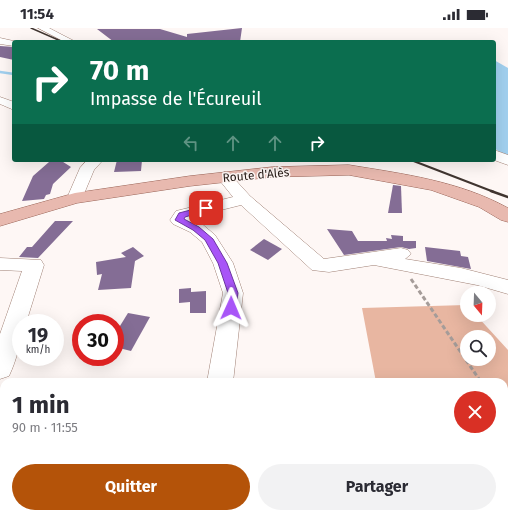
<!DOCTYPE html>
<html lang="fr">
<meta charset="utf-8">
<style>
:root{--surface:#fff;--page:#f2f2f3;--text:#2b2b33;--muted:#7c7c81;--accent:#b45309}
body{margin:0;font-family:"Fira Sans",sans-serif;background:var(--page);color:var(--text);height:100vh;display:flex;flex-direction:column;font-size:15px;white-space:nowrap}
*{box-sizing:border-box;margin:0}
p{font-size:13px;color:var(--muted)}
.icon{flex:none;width:22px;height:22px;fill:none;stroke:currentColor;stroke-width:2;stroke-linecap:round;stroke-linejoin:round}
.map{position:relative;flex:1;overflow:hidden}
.drawer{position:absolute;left:0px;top:350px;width:508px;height:140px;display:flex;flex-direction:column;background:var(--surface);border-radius:12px 12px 0 0;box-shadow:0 4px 16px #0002}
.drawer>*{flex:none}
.top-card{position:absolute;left:12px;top:12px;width:484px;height:122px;border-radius:4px;box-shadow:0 4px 16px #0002;background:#0b6e4f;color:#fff;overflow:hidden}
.needle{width:26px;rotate:161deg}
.buttons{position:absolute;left:460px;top:258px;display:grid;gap:8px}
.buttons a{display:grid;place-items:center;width:36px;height:36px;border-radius:50%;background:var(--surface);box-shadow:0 4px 16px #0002;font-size:20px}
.speed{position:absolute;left:12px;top:286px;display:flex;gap:8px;font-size:20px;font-weight:700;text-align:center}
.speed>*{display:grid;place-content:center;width:52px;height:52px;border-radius:50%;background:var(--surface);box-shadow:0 4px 16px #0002;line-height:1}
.speed small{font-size:10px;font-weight:400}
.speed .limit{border:6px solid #d22;background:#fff;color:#111}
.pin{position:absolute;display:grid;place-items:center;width:34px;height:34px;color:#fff;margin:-17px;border-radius:8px;box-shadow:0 2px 6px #0006}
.me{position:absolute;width:44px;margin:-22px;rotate:1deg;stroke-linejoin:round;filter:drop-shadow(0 0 3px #0008)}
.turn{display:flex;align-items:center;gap:14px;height:84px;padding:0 12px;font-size:18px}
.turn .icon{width:52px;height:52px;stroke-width:2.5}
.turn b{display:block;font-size:28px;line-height:34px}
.lanes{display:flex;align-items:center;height:38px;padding:0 12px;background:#0003;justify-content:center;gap:20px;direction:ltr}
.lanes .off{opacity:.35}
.round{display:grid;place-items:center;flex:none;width:42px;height:42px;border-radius:21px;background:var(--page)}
.headline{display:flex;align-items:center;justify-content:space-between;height:68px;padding:0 12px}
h1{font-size:24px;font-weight:700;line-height:30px}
.cta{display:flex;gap:8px;margin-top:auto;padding:8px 12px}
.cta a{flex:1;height:46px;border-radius:24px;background:var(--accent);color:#fff;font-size:16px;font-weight:700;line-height:46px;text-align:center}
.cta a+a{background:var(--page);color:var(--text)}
.status{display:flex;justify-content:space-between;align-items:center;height:28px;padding:0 20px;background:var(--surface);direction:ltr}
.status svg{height:11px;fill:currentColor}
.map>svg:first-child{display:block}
</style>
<div class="status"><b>11:54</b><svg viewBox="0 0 49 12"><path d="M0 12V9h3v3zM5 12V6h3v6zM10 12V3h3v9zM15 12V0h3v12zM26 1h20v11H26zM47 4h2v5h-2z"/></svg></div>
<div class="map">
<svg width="508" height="490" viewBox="0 0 508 490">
<rect width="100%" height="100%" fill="#fef7f5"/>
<path fill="#e8b6a1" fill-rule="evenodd" d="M 466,277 L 467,287 L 476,287 L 508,322 L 508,490 L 402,490 L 402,486 L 504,486 L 504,354 L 376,354 L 362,280 ZM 467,309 L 489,309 L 489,331 L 467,331 Z"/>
<path fill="#a1d0ef" d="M 494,32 L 508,40 L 508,127 L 504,127 L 494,120 Z"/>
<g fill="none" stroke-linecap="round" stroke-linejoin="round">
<path stroke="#a1d0ef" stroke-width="2.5" d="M 0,44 L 14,46"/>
</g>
<g fill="#846d95">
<path d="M 242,0 L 240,14 L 114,14 L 97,1 L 160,1 L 187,9 L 187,6 Z"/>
<path d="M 0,18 L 14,19 L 14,32 L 0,29 Z"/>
<path d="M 60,132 L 71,139 L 53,156 L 50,166 L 46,167 L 44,171 L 22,173 L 33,148 L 49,134 Z"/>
<path d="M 117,132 L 142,132 L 141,143 L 114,144 Z"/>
<path d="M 393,157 L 401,158 L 402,185 L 388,185 Z"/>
<path d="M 55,193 L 73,193 L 38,230 L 19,229 L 27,219 L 32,219 Z"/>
<path d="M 327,201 L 352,203 L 358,213 L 387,213 L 386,210 L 392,211 L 391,207 L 403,208 L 403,213 L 416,213 L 416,220 L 409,221 L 401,219 L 344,227 Z"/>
<path d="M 264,211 L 282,221 L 268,232 L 250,222 Z"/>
<path d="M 133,219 L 144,228 L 135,233 L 131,260 L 98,262 L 102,246 L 97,247 L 96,234 L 126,229 L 121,225 Z"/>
<path d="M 425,219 L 460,223 L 461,228 L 468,229 L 471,241 L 427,233 Z"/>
<path d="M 191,260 L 191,264 L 206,263 L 206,285 L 190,285 L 190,274 L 179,275 L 179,261 Z"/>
<path d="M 128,285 L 150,289 L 131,323 L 115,319 L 115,306 Z"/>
</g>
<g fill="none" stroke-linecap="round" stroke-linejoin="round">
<defs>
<g id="minor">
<path d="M 38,0 L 49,0 L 76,14 L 65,14 Z"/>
<path d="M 0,10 L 18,14 L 14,14 L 14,18 L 0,16 Z"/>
<path d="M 0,69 L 14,74 L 14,82 L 0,76 Z"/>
<path d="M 494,122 L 508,127 L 508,137 L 494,132 Z"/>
<path d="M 87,132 L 103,132 L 94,142 L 81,173 L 75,175 L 69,173 L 67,170 L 80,140 Z"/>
<path d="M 225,144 L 230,146 L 250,168 L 324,231 L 401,220 L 408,222 L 411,226 L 405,231 L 461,240 L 508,252 L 508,266 L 477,257 L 374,237 L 329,244 L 312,242 L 241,177 L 189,190 L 202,196 L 215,207 L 233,235 L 243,265 L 233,354 L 207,354 L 223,265 L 213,235 L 202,214 L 190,204 L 173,196 L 170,192 L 176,183 L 233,169 L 217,149 L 220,146 Z"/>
<path d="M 0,230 L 41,232 L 44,237 L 26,295 L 21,295 C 21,314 17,331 9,348 L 0,351 L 0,306 L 22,243 L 0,242 Z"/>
</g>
<path id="major" d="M 349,137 C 404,146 459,153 508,180 L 508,194 L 501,192 L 479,179 L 431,162 L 349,147 L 272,149 L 190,158 L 77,175 L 0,198 L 0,186 L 75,165 L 190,148 L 272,139 Z"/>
</defs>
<use href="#minor" stroke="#a08175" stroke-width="1"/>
<use href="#major" stroke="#9a6457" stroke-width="1"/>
<path stroke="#a59c99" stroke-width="3" stroke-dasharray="4.5 2.5" stroke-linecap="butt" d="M 411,251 L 481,354"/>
<g stroke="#a59c99" stroke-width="3.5" stroke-dasharray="5.5 3" stroke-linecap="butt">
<path d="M 504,406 L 508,415"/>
<path d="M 203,486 L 204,490"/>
</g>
<use href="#minor" fill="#fff" fill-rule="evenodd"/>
<use href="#major" fill="#e8b9af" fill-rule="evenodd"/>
<path stroke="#403530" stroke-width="1.5" d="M 31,0 L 63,14"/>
<path stroke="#403530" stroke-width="2" d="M 411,132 L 494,164"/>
<path stroke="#403530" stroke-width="2.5" d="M 491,163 L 508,169"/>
</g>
<path fill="#a855f7" stroke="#6d37a1" d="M 206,178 L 209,179 L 209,182 L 185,189 L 184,191 L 199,199 L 213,211 L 227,235 L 238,265 L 236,280 L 231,284 L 226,280 L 228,265 L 218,235 L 205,212 L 193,202 L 175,192 L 179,185 Z"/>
<g text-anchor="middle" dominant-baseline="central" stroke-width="3" stroke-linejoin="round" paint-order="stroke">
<g font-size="12" fill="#281c17" stroke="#fef7f5">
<text transform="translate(256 147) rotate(-5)">Route d'Alès</text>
</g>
</g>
</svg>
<div class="buttons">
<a><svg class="needle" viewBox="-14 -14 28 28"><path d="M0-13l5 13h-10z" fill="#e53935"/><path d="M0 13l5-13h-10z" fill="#7c7c81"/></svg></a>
<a><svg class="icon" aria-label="search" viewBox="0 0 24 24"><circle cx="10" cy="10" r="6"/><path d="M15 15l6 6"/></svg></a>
</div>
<div class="speed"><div>19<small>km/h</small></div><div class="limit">30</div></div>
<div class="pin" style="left:206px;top:180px;background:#d93025"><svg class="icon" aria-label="arrive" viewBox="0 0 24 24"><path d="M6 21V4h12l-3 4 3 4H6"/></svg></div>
<svg class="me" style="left:231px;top:280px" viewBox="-20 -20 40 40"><path d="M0-17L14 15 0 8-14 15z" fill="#a855f7" stroke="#fff" stroke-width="4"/></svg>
<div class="top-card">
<div class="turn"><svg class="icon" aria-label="right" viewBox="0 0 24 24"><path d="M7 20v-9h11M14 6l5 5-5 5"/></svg><div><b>70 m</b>Impasse de l'Écureuil</div></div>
<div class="lanes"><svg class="icon off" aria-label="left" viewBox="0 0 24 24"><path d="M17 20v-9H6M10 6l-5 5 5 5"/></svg><svg class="icon off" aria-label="ahead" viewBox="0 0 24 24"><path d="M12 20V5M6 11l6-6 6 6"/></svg><svg class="icon off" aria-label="ahead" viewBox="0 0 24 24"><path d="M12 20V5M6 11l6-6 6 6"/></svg><svg class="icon" aria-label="right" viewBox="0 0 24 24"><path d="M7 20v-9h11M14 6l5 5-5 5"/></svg></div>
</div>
<section class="drawer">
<div class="headline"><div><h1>1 min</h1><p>90 m · 11:55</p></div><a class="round" style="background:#d93025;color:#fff"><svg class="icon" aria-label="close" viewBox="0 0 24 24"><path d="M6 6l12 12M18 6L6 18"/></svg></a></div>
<div class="cta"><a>Quitter</a><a>Partager</a></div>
</section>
</div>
